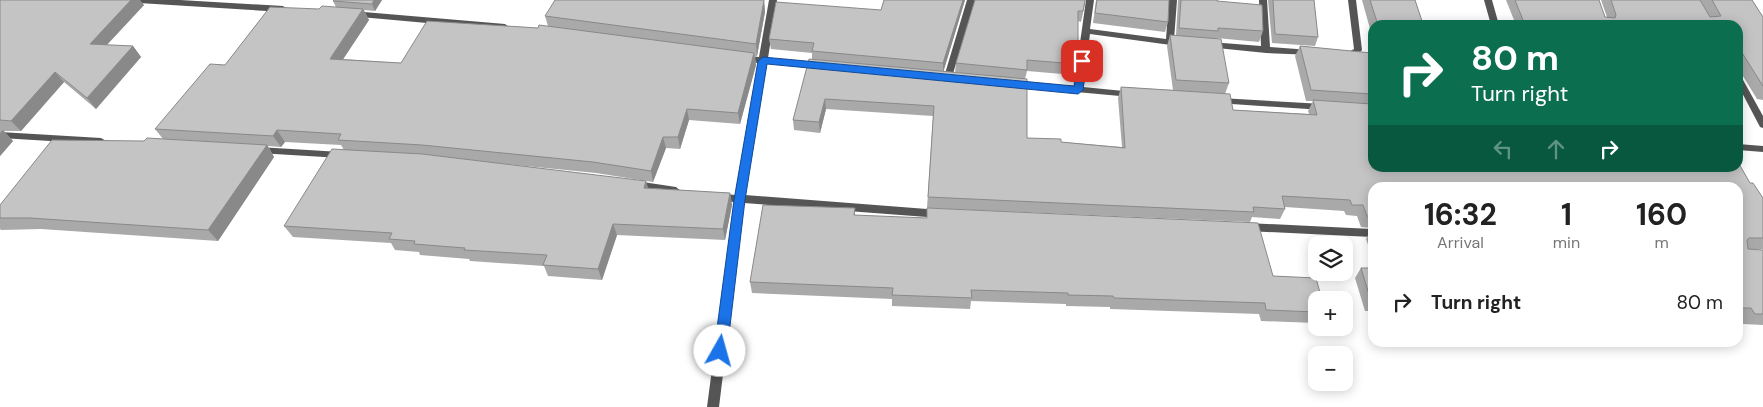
<!DOCTYPE html>
<meta charset="utf-8">
<style>
:root{--surface:#fff;--page:#f2f2f2;--text:#222;--muted:#767676}
body{margin:0;font-family:"DM Sans",sans-serif;background:var(--page);color:var(--text);height:100vh;display:flex;flex-direction:column;font-size:19px;white-space:nowrap}
*{box-sizing:border-box;margin:0}
p{font-size:16px;color:var(--muted)}
.icon{flex:none;width:28px;height:28px;fill:none;stroke:currentColor;stroke-width:2;stroke-linecap:round;stroke-linejoin:round}
.map{position:relative;flex:1;overflow:hidden}
.drawer{position:absolute;left:1368px;top:182px;width:375px;height:165px;display:flex;flex-direction:column;background:var(--surface);border-radius:15px;box-shadow:0 2px 12px #0003}
.drawer>*{flex:none}
.guide{position:absolute;left:1368px;top:20px;width:375px;height:152px;border-radius:15px;box-shadow:0 2px 12px #0003;background:#0b6e4f;color:#fff;overflow:hidden}
.buttons{position:absolute;left:1308px;top:236px;display:grid;gap:10px}
.buttons a{display:grid;place-items:center;width:45px;height:45px;border-radius:10px;background:var(--surface);box-shadow:0 2px 12px #0003;font-size:25px}
.pin{position:absolute;display:grid;place-items:center;width:42px;height:42px;color:#fff;margin:-21px;border-radius:10px;box-shadow:0 2px 8px #0006}
.me{position:absolute;width:55px;margin:-28px;rotate:7deg;stroke-linejoin:round;filter:drop-shadow(0 0 4px #0008)}
.turn{display:flex;align-items:center;gap:18px;height:105px;padding:0 20px;font-size:22px}
.turn .icon{width:65px;height:65px;stroke-width:2.5}
.turn b{display:block;font-size:35px;line-height:42px}
.lanes{display:flex;align-items:center;height:48px;padding:0 20px;background:#0003;justify-content:center;gap:25px;direction:ltr}
.lanes .off{opacity:.35}
.eta{display:flex;justify-content:space-evenly;align-items:center;height:85px;text-align:center}
.eta b{font-size:30px;font-weight:700;line-height:35px}
ul{padding:0;list-style:none}
li{display:flex;align-items:center;gap:15px;height:70px;padding:0 20px}
li div{flex:1}
li b{display:block;font-size:19px}
li em{font-style:normal}
.map>svg:first-child{display:block}
</style>
<div class="map">
<svg width="1763" height="407" viewBox="0 0 1763 407">
<rect width="100%" height="100%" fill="#fff"/>
<g fill="none" stroke-linecap="round" stroke-linejoin="round">
<g fill="#555" fill-rule="evenodd">
<path d="M 135,0 L 180,0 L 283,6 L 287,9 L 283,12 L 139,3 Z"/>
<path d="M 769,0 L 777,0 L 768,58 L 820,63 L 824,66 L 820,69 L 767,63 L 745,195 L 940,210 L 944,211 L 945,214 L 944,217 L 940,218 L 744,203 L 719,407 L 707,407 L 734,202 L 718,201 L 713,197 L 718,193 L 735,195 L 758,63 L 742,61 L 738,58 L 742,55 L 759,57 Z"/>
<path d="M 967,0 L 975,0 L 952,77 L 948,80 L 944,77 Z"/>
<path d="M 1086,0 L 1094,0 L 1090,29 L 1166,39 L 1169,0 L 1177,0 L 1174,40 L 1181,41 L 1182,43 L 1178,46 L 1090,34 L 1083,87 L 1134,92 L 1136,94 L 1134,96 L 1131,97 L 1010,86 L 1009,84 L 1010,82 L 1013,81 L 1074,86 Z"/>
<path d="M 1259,0 L 1267,0 L 1270,47 L 1310,50 L 1314,53 L 1313,55 L 1266,53 L 1207,47 L 1206,45 L 1210,42 L 1261,46 Z"/>
<path d="M 1348,0 L 1356,0 L 1362,50 C 1357,57 1352,59 1344,57 L 1343,55 L 1354,49 Z"/>
<path d="M 1484,0 L 1492,0 L 1499,25 L 1491,25 Z"/>
<path d="M 352,11 L 505,24 L 509,27 L 505,30 L 349,16 L 349,12 Z"/>
<path d="M 1738,75 L 1742,78 L 1763,116 L 1763,128 L 1760,127 L 1738,85 Z"/>
<path d="M 1220,98 L 1323,104 L 1328,107 L 1323,110 L 1217,103 L 1215,101 Z"/>
<path d="M 0,132 L 101,138 L 106,141 L 101,144 L 0,138 Z"/>
<path d="M 1738,144 L 1763,146 L 1763,152 L 1738,150 Z"/>
<path d="M 258,147 L 341,152 L 346,155 L 341,158 L 258,153 L 253,150 Z"/>
<path d="M 636,181 L 676,187 L 681,191 L 676,195 L 636,189 L 631,185 Z"/>
<path d="M 1247,223 L 1372,229 L 1372,237 L 1247,231 L 1243,230 L 1242,227 L 1243,224 Z"/>
</g>
</g>
<g fill="#a9a9a9">
<path d="M 0,0 L 144,5 L 107,45 L 133,46 L 141,57 L 96,109 L 64,82 L 21,131 L 4,131 L 13,141 L 0,156 Z"/>
<path d="M 382,0 L 375,11 L 364,10 L 369,20 L 343,59 L 401,63 L 538,28 L 548,26 L 545,16 L 764,0 L 765,12 L 757,56 L 755,56 L 756,65 L 740,124 L 689,120 L 680,149 L 666,148 L 653,182 L 596,173 L 486,162 L 648,188 L 730,193 L 732,205 L 725,240 L 617,235 L 602,280 L 548,276 L 544,266 L 470,261 L 469,259 L 420,255 L 419,252 L 395,250 L 391,243 L 293,237 L 284,226 L 344,150 L 341,145 L 285,142 L 281,147 L 268,146 L 274,157 L 218,241 L 41,229 L 1,230 L 0,229 L 0,205 L 144,141 L 163,139 L 155,129 L 225,65 L 319,9 L 336,7 L 333,1 Z"/>
<path d="M 884,0 L 965,0 L 943,72 L 955,73 L 956,63 L 1086,0 L 1081,22 L 1078,21 L 1076,64 L 1074,75 L 1027,71 L 1025,79 L 1027,138 L 1061,142 L 1122,147 L 1118,98 L 1121,87 L 1173,90 L 1167,46 L 1170,35 L 1176,35 L 1178,0 L 1217,0 L 1263,31 L 1259,42 L 1216,38 L 1229,83 L 1225,94 L 1233,110 L 1309,114 L 1308,111 L 1313,101 L 1306,101 L 1295,56 L 1300,46 L 1372,53 L 1372,168 L 1750,183 L 1763,198 L 1763,249 L 1748,249 L 1763,250 L 1763,325 L 1743,324 L 1740,318 L 1738,318 L 1738,188 L 1372,188 L 1372,228 L 1361,227 L 1357,216 L 1346,215 L 1344,211 L 1285,207 L 1285,209 L 1280,219 L 1252,217 L 1250,222 L 927,208 L 933,116 L 826,109 L 820,133 L 794,130 L 793,120 L 812,60 L 812,53 L 771,49 L 769,39 L 881,10 Z"/>
<path d="M 1096,0 L 1169,0 L 1168,22 L 1165,32 L 1093,23 Z"/>
<path d="M 1268,0 L 1314,0 L 1318,37 L 1315,46 L 1272,43 Z"/>
<path d="M 1362,0 L 1415,0 L 1422,21 L 1471,25 L 1372,25 L 1372,36 Z"/>
<path d="M 1506,0 L 1599,0 L 1605,17 L 1607,17 L 1601,0 L 1752,0 L 1763,17 L 1763,100 L 1757,99 L 1738,68 L 1738,25 L 1516,25 Z"/>
<path d="M 855,208 L 855,215 L 1273,276 L 1316,300 L 1316,323 L 1261,321 L 1259,314 L 1110,309 L 1110,307 L 1066,306 L 1066,304 L 971,301 L 970,309 L 892,306 L 892,299 L 752,293 L 750,282 Z"/>
<path d="M 1372,228 L 1372,256 L 1366,239 Z"/>
<path d="M 1361,268 L 1372,268 L 1372,311 L 1365,311 L 1355,278 Z"/>
</g>
<g fill="#898989">
<path d="M 131,0 L 140,0 L 144,5 L 98,54 L 90,44 Z"/>
<path d="M 374,0 L 382,0 L 375,11 L 372,4 Z"/>
<path d="M 764,0 L 765,12 L 757,56 L 756,44 Z"/>
<path d="M 963,0 L 965,0 L 943,73 L 943,63 Z"/>
<path d="M 363,9 L 369,20 L 336,70 L 330,59 Z"/>
<path d="M 133,46 L 141,57 L 96,109 L 87,98 Z"/>
<path d="M 754,53 L 756,65 L 740,124 L 738,113 Z"/>
<path d="M 55,72 L 64,82 L 21,131 L 11,121 Z"/>
<path d="M 825,99 L 826,109 L 820,133 L 819,122 Z"/>
<path d="M 687,109 L 689,120 L 680,149 L 678,137 Z"/>
<path d="M 3,130 L 13,141 L 0,156 L 0,133 Z"/>
<path d="M 277,130 L 285,142 L 281,147 L 273,136 Z"/>
<path d="M 663,137 L 666,148 L 653,182 L 651,171 Z"/>
<path d="M 267,145 L 274,157 L 218,241 L 208,230 Z"/>
<path d="M 646,181 L 650,193 L 644,188 Z"/>
<path d="M 730,193 L 732,205 L 725,240 L 723,229 Z"/>
<path d="M 613,224 L 617,235 L 602,280 L 598,269 Z"/>
</g>
<g fill="#c4c4c4" stroke="#898989">
<path d="M 0,0 L 131,0 L 90,44 L 133,46 L 87,98 L 55,72 L 11,121 L 0,120 Z"/>
<path d="M 334,0 L 374,0 L 372,4 L 333,1 Z"/>
<path d="M 555,0 L 764,0 L 756,44 L 545,16 Z"/>
<path d="M 884,0 L 963,0 L 943,63 L 812,51 L 814,43 L 769,39 L 776,2 L 881,10 Z"/>
<path d="M 975,0 L 1085,0 L 1083,11 L 1078,11 L 1078,46 L 1076,64 L 1027,60 L 1027,70 L 956,63 Z"/>
<path d="M 1097,0 L 1169,0 L 1168,22 L 1095,13 Z"/>
<path d="M 1181,0 L 1217,0 L 1217,1 L 1262,5 L 1263,31 L 1218,28 L 1218,31 L 1179,28 Z"/>
<path d="M 1273,0 L 1314,0 L 1318,37 L 1275,34 Z"/>
<path d="M 1370,0 L 1415,0 L 1422,21 L 1471,25 L 1378,25 Z"/>
<path d="M 1515,0 L 1599,0 L 1605,17 L 1615,18 L 1616,15 L 1611,0 L 1700,0 L 1710,17 L 1721,16 L 1712,0 L 1752,0 L 1763,17 L 1763,86 L 1739,48 L 1738,48 L 1738,25 L 1525,25 Z"/>
<path d="M 322,6 L 363,9 L 330,59 L 401,63 L 427,21 L 538,28 L 539,25 L 754,53 L 738,113 L 687,109 L 678,137 L 663,137 L 651,171 L 593,162 L 422,145 L 338,140 L 341,134 L 277,130 L 273,136 L 155,129 L 210,64 L 225,65 L 270,7 L 319,9 Z"/>
<path d="M 1170,35 L 1221,39 L 1229,83 L 1176,80 Z"/>
<path d="M 1300,46 L 1372,53 L 1372,94 L 1311,90 Z"/>
<path d="M 809,59 L 1027,79 L 1027,138 L 1061,139 L 1061,142 L 1125,148 L 1121,87 L 1230,94 L 1233,110 L 1317,115 L 1313,100 L 1372,104 L 1372,168 L 1738,168 L 1738,162 L 1750,183 L 1753,183 L 1763,198 L 1763,238 L 1749,238 L 1747,240 L 1748,249 L 1763,250 L 1763,314 L 1755,314 L 1751,308 L 1738,308 L 1738,188 L 1372,188 L 1372,217 L 1367,216 L 1363,205 L 1352,205 L 1350,200 L 1282,196 L 1285,209 L 1253,207 L 1254,212 L 928,197 L 934,106 L 825,99 L 819,122 L 793,120 Z"/>
<path d="M 147,138 L 267,145 L 208,230 L 30,218 L 0,218 L 0,205 L 52,140 L 144,141 Z"/>
<path d="M 332,149 L 422,154 L 646,181 L 644,188 L 730,193 L 723,229 L 613,224 L 598,269 L 543,265 L 547,255 L 464,250 L 465,248 L 414,244 L 415,241 L 389,239 L 392,233 L 284,226 Z"/>
<path d="M 763,205 L 855,208 L 854,215 L 927,218 L 927,208 L 1258,223 L 1273,276 L 1316,278 L 1322,300 L 1316,300 L 1316,312 L 1266,310 L 1265,303 L 1114,298 L 1113,296 L 1068,295 L 1068,293 L 971,290 L 972,298 L 892,295 L 893,288 L 750,282 Z"/>
<path d="M 1361,268 L 1372,268 L 1372,301 L 1371,301 Z"/>
</g>
<path fill="#1a73e8" stroke="#114b97" d="M 763,57 L 1074,86 L 1077,61 L 1082,57 L 1087,61 L 1083,90 L 1078,94 L 767,64 L 745,200 L 727,351 L 725,355 L 720,356 L 716,355 L 714,351 L 734,200 L 758,61 Z"/>
</svg>
<div class="buttons">
<a><svg class="icon" aria-label="layers" viewBox="0 0 24 24"><path d="M12 4l9 5-9 5-9-5zM3 14l9 5 9-5"/></svg></a>
<a>+</a>
<a>−</a>
</div>
<div class="pin" style="left:1082px;top:61px;background:#d93025"><svg class="icon" aria-label="arrive" viewBox="0 0 24 24"><path d="M6 21V4h12l-3 4 3 4H6"/></svg></div>
<svg class="me" style="left:720px;top:351px" viewBox="-20 -20 40 40"><circle r="19" fill="#fff"/><path d="M0-13L10 11 0 6-10 11z" fill="#1a73e8"/></svg>
<div class="guide">
<div class="turn"><svg class="icon" aria-label="right" viewBox="0 0 24 24"><path d="M7 20v-9h11M14 6l5 5-5 5"/></svg><div><b>80 m</b>Turn right</div></div>
<div class="lanes"><svg class="icon off" aria-label="left" viewBox="0 0 24 24"><path d="M17 20v-9H6M10 6l-5 5 5 5"/></svg><svg class="icon off" aria-label="ahead" viewBox="0 0 24 24"><path d="M12 20V5M6 11l6-6 6 6"/></svg><svg class="icon" aria-label="right" viewBox="0 0 24 24"><path d="M7 20v-9h11M14 6l5 5-5 5"/></svg></div>
</div>
<section class="drawer">
<div class="eta">
<div><b>16:32</b><p>Arrival</p></div>
<div><b>1</b><p>min</p></div>
<div><b>160</b><p>m</p></div>
</div>
<ul>
<li><svg class="icon" aria-label="right" viewBox="0 0 24 24"><path d="M7 20v-9h11M14 6l5 5-5 5"/></svg><div><b>Turn right</b></div><em>80 m</em></li>
</ul>
</section>
</div>
